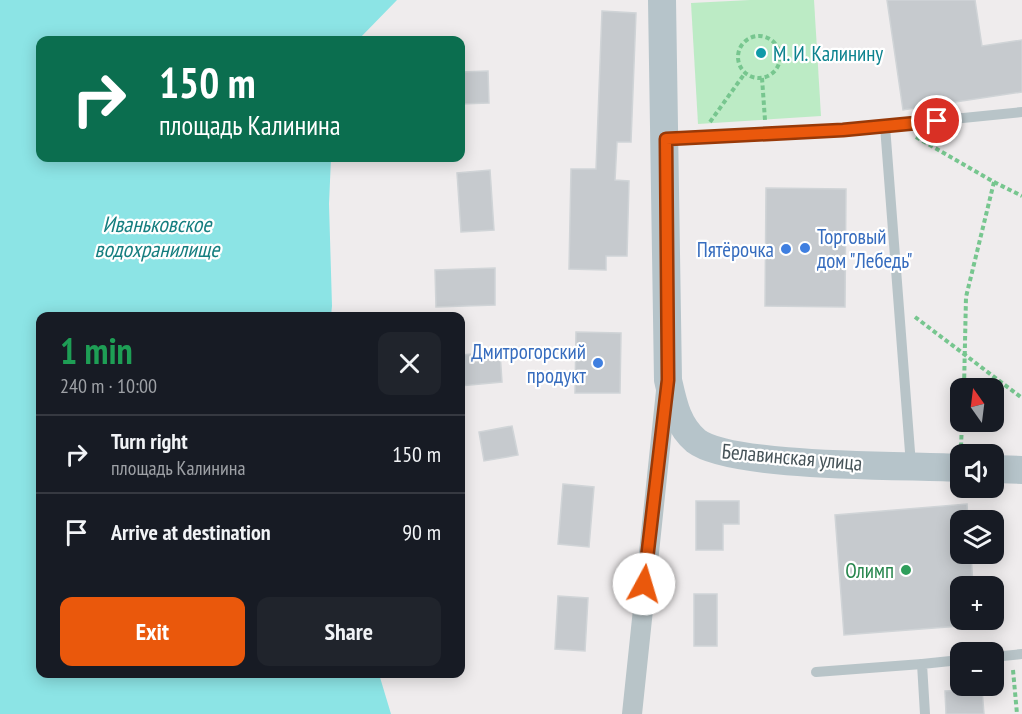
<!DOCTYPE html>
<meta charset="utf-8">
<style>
:root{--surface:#171b24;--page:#20242c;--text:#f1f3f6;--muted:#9ea1a6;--line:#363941;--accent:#ea580c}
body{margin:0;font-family:"PT Sans Narrow",sans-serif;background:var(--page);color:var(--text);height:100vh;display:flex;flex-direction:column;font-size:22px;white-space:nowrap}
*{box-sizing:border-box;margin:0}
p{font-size:20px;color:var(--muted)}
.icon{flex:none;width:33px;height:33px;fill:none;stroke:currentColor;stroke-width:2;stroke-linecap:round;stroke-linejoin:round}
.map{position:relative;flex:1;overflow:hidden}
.sheet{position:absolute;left:36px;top:312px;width:429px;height:366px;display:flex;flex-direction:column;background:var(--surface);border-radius:12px;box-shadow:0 3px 15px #0003}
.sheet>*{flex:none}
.hud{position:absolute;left:36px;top:36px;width:429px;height:126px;border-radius:12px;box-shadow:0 3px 15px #0003;background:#0b6e4f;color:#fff;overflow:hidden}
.needle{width:39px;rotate:346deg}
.buttons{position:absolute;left:950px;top:378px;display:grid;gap:12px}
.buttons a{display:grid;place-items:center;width:54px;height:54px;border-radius:12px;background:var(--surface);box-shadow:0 3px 15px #0003;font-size:30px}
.pin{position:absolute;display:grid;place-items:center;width:51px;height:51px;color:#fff;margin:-26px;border:3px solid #fff;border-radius:50%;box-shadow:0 2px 6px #0007}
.me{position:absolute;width:66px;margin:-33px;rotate:6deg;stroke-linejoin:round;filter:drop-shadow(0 0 4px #0008)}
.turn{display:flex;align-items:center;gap:21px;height:126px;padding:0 24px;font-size:27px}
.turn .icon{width:78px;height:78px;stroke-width:2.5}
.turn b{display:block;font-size:42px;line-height:51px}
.round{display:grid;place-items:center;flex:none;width:63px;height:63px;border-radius:12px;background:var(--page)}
.overview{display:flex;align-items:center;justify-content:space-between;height:102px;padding:0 24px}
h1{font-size:36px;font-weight:700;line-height:45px;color:#1e9e55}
.action{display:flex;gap:12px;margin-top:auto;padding:12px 24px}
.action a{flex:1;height:69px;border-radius:12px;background:var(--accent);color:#fff;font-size:24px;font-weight:700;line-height:69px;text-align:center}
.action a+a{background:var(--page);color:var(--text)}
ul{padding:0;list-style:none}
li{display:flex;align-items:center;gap:18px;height:78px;padding:0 24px;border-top:2px solid var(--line)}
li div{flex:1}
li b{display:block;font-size:22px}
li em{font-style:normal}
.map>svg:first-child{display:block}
</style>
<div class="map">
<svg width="1022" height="714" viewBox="0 0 1022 714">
<rect width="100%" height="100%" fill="#efeced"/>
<path fill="#bcebc5" d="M 750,0 L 814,0 L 821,116 L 698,124 L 691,3 Z"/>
<path fill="#8ce4e5" d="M 0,0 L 397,0 L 358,40 L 40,40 L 40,158 L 331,158 L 329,204 L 332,306 L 331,316 L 40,316 L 40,674 L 379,674 L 391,714 L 0,714 Z"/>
<g fill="#c6cace" stroke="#d0d4d7" stroke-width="1.5">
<path d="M 887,0 L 975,0 L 982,46 L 1022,40 L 1022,92 L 903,110 Z"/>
<path d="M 602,11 L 636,13 L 631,142 L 617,142 L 615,180 L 629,181 L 627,256 L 606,256 L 606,270 L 569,269 L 571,169 L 596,169 Z"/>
<path d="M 488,71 L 489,103 L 460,104 L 460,72 Z"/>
<path d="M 490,170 L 494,230 L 461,232 L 457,173 Z"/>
<path d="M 766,188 L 846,189 L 845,307 L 765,306 Z"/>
<path d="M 495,268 L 495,305 L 436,307 L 435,270 Z"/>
<path d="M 576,332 L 621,333 L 620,393 L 575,393 Z"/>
<path d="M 500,352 L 502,382 L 460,386 L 460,355 Z"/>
<path d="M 512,426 L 518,455 L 484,461 L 479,432 Z"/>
<path d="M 563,484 L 594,487 L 589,547 L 558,544 Z"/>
<path d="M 696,501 L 739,501 L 739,524 L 723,524 L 723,550 L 696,550 Z"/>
<path d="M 967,504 L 968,520 L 960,520 L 960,554 L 971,554 L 973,586 L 960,586 L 960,626 L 844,635 L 835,515 Z"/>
<rect x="694" y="594" width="23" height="52"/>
<path d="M 558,596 L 588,598 L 585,651 L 555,649 Z"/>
<path d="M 982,689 L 984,714 L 946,714 L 945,691 Z"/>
</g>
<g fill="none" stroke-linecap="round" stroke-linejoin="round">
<g stroke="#77c68f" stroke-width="4" stroke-dasharray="4.5 3" stroke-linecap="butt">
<circle cx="759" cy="57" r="21"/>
<path d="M 762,78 L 765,120"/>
<path d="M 710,122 L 745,73"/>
<path d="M 916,137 L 994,182 L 966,297 L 964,388"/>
<path d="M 994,182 L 1022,196"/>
<path d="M 915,317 L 1022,398"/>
<path d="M 961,447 L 962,422"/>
<path d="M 1013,670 L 1017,714"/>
</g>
<g stroke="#b8c4c8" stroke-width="10">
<path d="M 885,126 L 911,465"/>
<path d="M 666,139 L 843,130 L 1022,112"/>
<path d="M 993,657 L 1022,654"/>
<path d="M 816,672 L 922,664"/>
<path d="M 925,714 L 922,664 L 960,660"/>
</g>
<path stroke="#b8c4c8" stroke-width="20" d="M 632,714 L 666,391"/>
<g stroke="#b6c4ca" stroke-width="28">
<path d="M 662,0 L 668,380 C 673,402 677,425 696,441 C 731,468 907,465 960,468"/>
<path d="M 993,469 L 1022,470"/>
</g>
</g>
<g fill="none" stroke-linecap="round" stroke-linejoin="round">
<defs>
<path id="route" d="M 644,584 L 668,380 L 666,139 L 843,130 L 937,121"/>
</defs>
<use href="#route" stroke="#983908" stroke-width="15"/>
<use href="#route" stroke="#ea580c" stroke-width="10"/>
</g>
<circle fill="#0f9aa8" stroke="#fff" stroke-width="2" cx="761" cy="53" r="6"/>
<g fill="#3f7fe0" stroke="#fff" stroke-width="2">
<circle cx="805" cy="248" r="6"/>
<circle cx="786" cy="249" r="6"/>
<circle cx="598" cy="363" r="6"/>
</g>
<circle fill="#2e9e5b" stroke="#fff" stroke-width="2" cx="906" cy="570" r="6"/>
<g text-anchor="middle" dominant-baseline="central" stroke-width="4.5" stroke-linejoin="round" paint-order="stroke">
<g font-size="21" fill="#0d838f" stroke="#fff" text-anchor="start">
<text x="773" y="53">М. И. Калинину</text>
</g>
<g font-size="21" fill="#366cbe" stroke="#fff" text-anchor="end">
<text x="817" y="236" text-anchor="start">Торговый<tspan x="817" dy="24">дом "Лебедь"</tspan></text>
<text x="774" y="249">Пятёрочка</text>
<text x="586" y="351">Дмитрогорский<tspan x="586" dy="24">продукт</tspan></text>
</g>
<g font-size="21" fill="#465358" stroke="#fff">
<text transform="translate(792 457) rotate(5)">Белавинская улица</text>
</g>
<g font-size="21" fill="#27864d" stroke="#fff" text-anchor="end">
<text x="894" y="570">Олимп</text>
</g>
<g font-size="22" font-style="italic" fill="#157e7f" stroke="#fff">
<text x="157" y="224">Иваньковское<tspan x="157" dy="25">водохранилище</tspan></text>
</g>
</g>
</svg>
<div class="buttons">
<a><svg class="needle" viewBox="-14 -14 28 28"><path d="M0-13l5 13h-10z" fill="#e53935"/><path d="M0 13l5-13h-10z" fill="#9ea1a6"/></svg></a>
<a><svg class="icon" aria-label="sound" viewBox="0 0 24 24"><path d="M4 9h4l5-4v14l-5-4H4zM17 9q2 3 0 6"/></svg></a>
<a><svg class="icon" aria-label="layers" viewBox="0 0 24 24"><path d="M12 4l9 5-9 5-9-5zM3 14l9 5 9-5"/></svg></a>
<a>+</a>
<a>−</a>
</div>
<div class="pin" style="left:937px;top:121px;background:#d93025"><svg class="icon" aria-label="arrive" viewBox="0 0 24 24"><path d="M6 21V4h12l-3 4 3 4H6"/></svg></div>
<svg class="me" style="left:644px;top:584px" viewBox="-20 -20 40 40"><circle r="19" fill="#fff"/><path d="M0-13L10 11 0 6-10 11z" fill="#ea580c"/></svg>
<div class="hud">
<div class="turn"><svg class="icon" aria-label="right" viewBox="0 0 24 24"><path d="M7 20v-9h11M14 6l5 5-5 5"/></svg><div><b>150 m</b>площадь Калинина</div></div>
</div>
<section class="sheet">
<div class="overview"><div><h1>1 min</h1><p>240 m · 10:00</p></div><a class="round"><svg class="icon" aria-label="close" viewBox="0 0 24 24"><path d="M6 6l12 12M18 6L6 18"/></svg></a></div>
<ul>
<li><svg class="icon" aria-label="right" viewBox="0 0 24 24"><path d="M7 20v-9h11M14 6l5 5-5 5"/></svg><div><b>Turn right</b><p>площадь Калинина</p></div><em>150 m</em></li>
<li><svg class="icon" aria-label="arrive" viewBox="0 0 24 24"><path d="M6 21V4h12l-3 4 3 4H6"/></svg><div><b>Arrive at destination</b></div><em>90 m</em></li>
</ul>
<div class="action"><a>Exit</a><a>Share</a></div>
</section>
</div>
